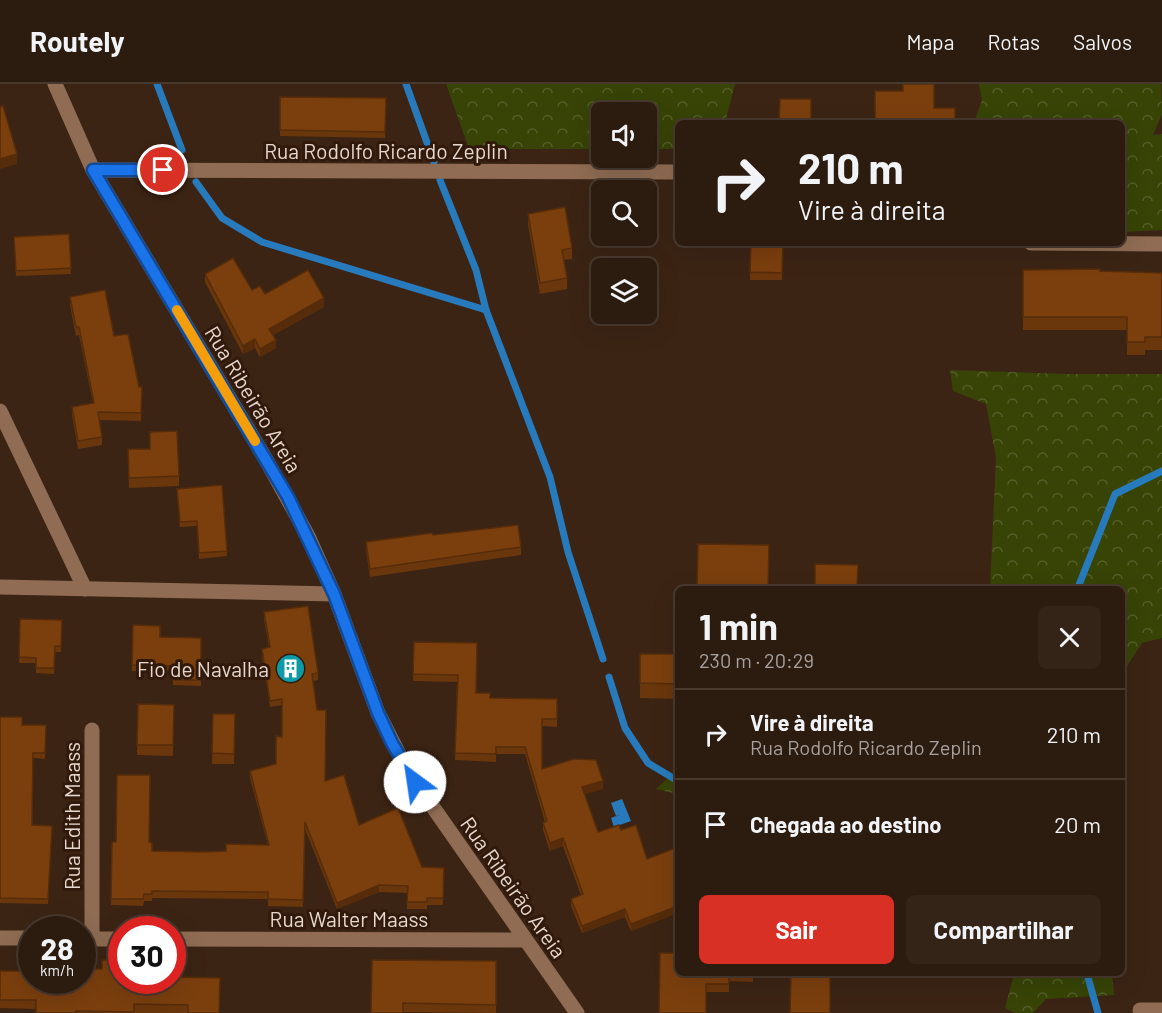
<!DOCTYPE html>
<html lang="pt">
<meta charset="utf-8">
<style>
:root{--surface:#2c1b0f;--page:#342418;--text:#f1f3f6;--muted:#a6a19e;--line:#48392f;--accent:#d93025}
body{margin:0;font-family:Barlow,sans-serif;background:var(--page);color:var(--text);height:100vh;display:flex;flex-direction:column;font-size:22px;white-space:nowrap}
*{box-sizing:border-box;margin:0}
p{font-size:20px;color:var(--muted)}
.icon{flex:none;width:33px;height:33px;fill:none;stroke:currentColor;stroke-width:2;stroke-linecap:round;stroke-linejoin:round}
.map{position:relative;flex:1;overflow:hidden}
.drawer{position:absolute;left:675px;top:502px;width:450px;height:390px;display:flex;flex-direction:column;background:var(--surface);border-radius:9px;box-shadow:0 6px 24px #0002,0 0 0 2px var(--line)}
.drawer>*{flex:none}
.guide{position:absolute;left:675px;top:36px;width:450px;height:126px;border-radius:9px;box-shadow:0 6px 24px #0002,0 0 0 2px var(--line);background:#2c1b0f;color:var(--text);overflow:hidden}
.controls{position:absolute;left:591px;top:18px;display:grid;gap:12px}
.controls a{display:grid;place-items:center;width:66px;height:66px;border-radius:9px;background:var(--surface);box-shadow:0 6px 24px #0002,0 0 0 2px var(--line);font-size:30px}
.speed{position:absolute;left:18px;top:832px;display:flex;gap:12px;font-size:30px;font-weight:700;text-align:center}
.speed>*{display:grid;place-content:center;width:78px;height:78px;border-radius:50%;background:var(--surface);box-shadow:0 6px 24px #0002,0 0 0 2px var(--line);line-height:1}
.speed small{font-size:15px;font-weight:400}
.speed .limit{border:9px solid #d22;background:#fff;color:#111}
.pin{position:absolute;display:grid;place-items:center;width:51px;height:51px;color:#fff;margin:-26px;border:3px solid #fff;border-radius:50%;box-shadow:0 2px 6px #0007}
.me{position:absolute;width:66px;margin:-33px;rotate:329deg;stroke-linejoin:round;filter:drop-shadow(0 0 4px #0008)}
.turn{display:flex;align-items:center;gap:21px;height:126px;padding:0 24px;font-size:27px}
.turn .icon{width:78px;height:78px;stroke-width:2.5}
.turn b{display:block;font-size:42px;line-height:51px}
.round{display:grid;place-items:center;flex:none;width:63px;height:63px;border-radius:9px;background:var(--page)}
.headline{display:flex;align-items:center;justify-content:space-between;height:102px;padding:0 24px}
h1{font-size:36px;font-weight:700;line-height:45px}
.cta{display:flex;gap:12px;margin-top:auto;padding:12px 24px}
.cta a{flex:1;height:69px;border-radius:9px;background:var(--accent);color:#fff;font-size:24px;font-weight:700;line-height:69px;text-align:center}
.cta a+a{background:var(--page);color:var(--text)}
ul{padding:0;list-style:none}
li{display:flex;align-items:center;gap:18px;height:90px;padding:0 24px;border-top:2px solid var(--line)}
li div{flex:1}
li b{display:block;font-size:22px}
li em{font-style:normal}
header{display:flex;align-items:center;gap:36px;box-sizing:border-box;height:84px;padding:0 30px;background:var(--surface);border-bottom:2px solid var(--line)}
header strong{font-size:28px}
nav{display:flex;gap:33px;margin-inline-start:auto;font-size:21px}
.map>svg:first-child{display:block}
</style>
<header>
<strong>Routely</strong>
<nav><a>Mapa</a><a>Rotas</a><a>Salvos</a></nav>
</header>
<div class="map">
<svg width="1162" height="929" viewBox="0 0 1162 929">
<defs>
<pattern id="forest-crowns" width="20" height="18" patternUnits="userSpaceOnUse" patternTransform="scale(1.5)"><rect width="20" height="18" fill="#374406"/><path d="M2 6a3 3 0 1 1 6 0M12 15a3 3 0 1 1 6 0" fill="none" stroke="#545e29"/></pattern>
<pattern id="water-ripples" width="26" height="14" patternUnits="userSpaceOnUse" patternTransform="scale(1.5)"><rect width="26" height="14" fill="#277bbc"/><path d="M2 4q2-2 4 0t4 0M15 11q2-2 4 0t4 0" fill="none" stroke="#326690"/></pattern>
</defs>
<rect width="100%" height="100%" fill="#3b2414"/>
<g fill="url(#forest-crowns)">
<path d="M 446,0 L 735,0 L 725,39 L 678,39 L 678,65 L 647,65 L 646,28 L 602,28 L 601,65 L 469,65 Z"/>
<path d="M 979,0 L 1161,0 L 1162,30 L 1153,51 L 1162,50 L 1162,146 L 1122,148 L 1122,39 L 974,39 L 982,16 Z"/>
<path d="M 950,286 L 1068,290 L 1162,290 L 1162,554 L 1142,559 L 1122,590 L 1122,506 L 990,505 L 996,374 L 986,320 L 953,307 Z"/>
<path d="M 678,692 L 678,710 L 656,705 L 669,693 Z"/>
<path d="M 1014,890 L 1112,890 L 1114,911 L 1046,915 L 1033,929 L 1015,929 L 1005,924 Z"/>
</g>
<path fill="url(#water-ripples)" d="M 622,715 L 631,737 L 614,743 L 611,734 L 616,732 L 611,719 Z"/>
<g fill="none" stroke-linecap="round" stroke-linejoin="round">
<g stroke="#277bbc" stroke-width="7">
<path d="M 157,0 L 182,66"/>
<path d="M 406,0 L 434,78"/>
<path d="M 440,96 L 476,186 L 486,226 L 550,393 L 568,468 L 603,575"/>
<path d="M 196,98 L 222,134 L 262,158 L 486,226"/>
<path d="M 1077,506 L 1115,410 L 1162,387"/>
<path d="M 609,593 L 625,644 L 648,679 L 678,697"/>
<path d="M 1087,890 L 1098,929"/>
</g>
<g stroke="#8f6c53" stroke-width="15">
<path d="M 55,0 L 93,86 L 265,374 L 308,452 L 334,510 L 378,629 L 407,686 L 577,929"/>
<path d="M 93,86 L 678,88"/>
<path d="M 1031,159 L 1162,160"/>
<path d="M 0,327 L 85,505"/>
<path d="M 0,503 L 334,510"/>
<path d="M 92,646 L 92,855"/>
<path d="M 0,854 L 32,854"/>
<path d="M 83,855 L 122,855"/>
<path d="M 172,855 L 525,856"/>
<path d="M 1140,926 L 1162,926"/>
</g>
</g>
<g fill="#6a360c">
<path d="M 280,13 L 386,14 L 385,54 L 280,52 Z"/>
<path d="M 528,130 L 572,164 L 572,175 L 564,176 L 567,194 L 567,205 L 540,210 L 528,140 Z"/>
<path d="M 69,150 L 71,190 L 16,192 L 14,153 Z"/>
<path d="M 751,159 L 785,159 L 785,164 L 783,164 L 782,196 L 750,196 Z"/>
<path d="M 1023,186 L 1162,189 L 1162,266 L 1145,266 L 1145,271 L 1127,271 L 1127,246 L 1023,246 Z"/>
<path d="M 205,190 L 265,210 L 324,223 L 273,251 L 276,264 L 260,273 L 255,264 L 243,270 L 205,198 Z"/>
<path d="M 70,213 L 114,252 L 139,303 L 142,303 L 141,337 L 99,336 L 102,353 L 102,361 L 78,365 L 72,331 L 72,323 L 93,319 L 79,251 L 76,252 L 70,221 Z"/>
<path d="M 150,365 L 179,392 L 179,402 L 129,404 L 128,376 Z"/>
<path d="M 177,410 L 227,467 L 227,472 L 199,475 L 197,442 L 180,443 Z"/>
<path d="M 433,451 L 521,463 L 521,471 L 370,493 L 366,466 L 366,458 Z"/>
<path d="M 698,460 L 768,506 L 697,506 Z"/>
<path d="M 815,480 L 858,481 L 857,506 L 815,506 Z"/>
<path d="M 264,528 L 318,589 L 318,596 L 313,597 L 325,696 L 359,741 L 422,783 L 444,784 L 443,821 L 427,821 L 427,825 L 407,825 L 407,809 L 379,808 L 337,825 L 305,745 L 303,823 L 268,822 L 268,815 L 152,814 L 152,817 L 144,817 L 143,822 L 111,821 L 112,758 L 149,758 L 152,767 L 205,768 L 226,767 L 268,761 L 250,694 L 250,687 L 276,680 L 282,653 L 282,621 L 270,623 L 262,572 L 262,565 L 269,564 L 264,535 Z"/>
<path d="M 20,535 L 62,536 L 61,568 L 55,568 L 54,590 L 36,589 L 36,579 L 19,579 Z"/>
<path d="M 133,541 L 160,553 L 201,554 L 201,602 L 173,601 L 173,587 L 132,587 Z"/>
<path d="M 414,558 L 477,559 L 476,609 L 490,614 L 557,615 L 557,643 L 542,642 L 542,685 L 603,705 L 584,710 L 598,748 L 621,746 L 647,775 L 677,763 L 676,751 L 678,750 L 678,829 L 631,847 L 625,833 L 582,849 L 571,822 L 571,815 L 581,811 L 563,762 L 550,767 L 543,746 L 543,739 L 545,738 L 525,670 L 496,670 L 496,678 L 455,676 L 457,598 L 413,597 Z"/>
<path d="M 640,570 L 678,570 L 678,615 L 640,614 Z"/>
<path d="M 138,620 L 174,621 L 173,672 L 137,671 Z"/>
<path d="M 213,630 L 235,630 L 234,680 L 212,680 Z"/>
<path d="M 0,633 L 22,641 L 46,641 L 45,675 L 33,674 L 32,741 L 52,742 L 48,820 L 0,819 Z"/>
<path d="M 660,869 L 753,890 L 753,898 L 729,897 L 729,908 L 706,908 Z"/>
<path d="M 496,877 L 496,929 L 403,928 L 371,929 Z"/>
<path d="M 0,887 L 122,897 L 219,929 L 36,929 L 36,925 L 0,924 Z"/>
</g>
<g fill="#562c0a">
<path d="M 17,70 L 17,80 L 0,85 L 0,75 Z"/>
<path d="M 324,214 L 324,223 L 269,253 L 269,245 Z"/>
<path d="M 255,255 L 255,264 L 243,270 L 243,262 Z"/>
<path d="M 276,256 L 276,264 L 260,273 L 260,265 Z"/>
<path d="M 603,697 L 603,705 L 582,711 L 582,703 Z"/>
<path d="M 563,754 L 563,762 L 550,767 L 550,759 Z"/>
<path d="M 379,801 L 379,808 L 337,825 L 337,819 Z"/>
<path d="M 678,822 L 678,829 L 631,847 L 631,840 Z"/>
<path d="M 625,825 L 625,833 L 582,849 L 582,842 Z"/>
</g>
<g fill="#7b3f0e" stroke="#562c0a" stroke-width="1.5">
<path d="M 903,0 L 934,0 L 934,24 L 955,24 L 955,39 L 875,39 L 875,7 L 903,7 Z"/>
<path d="M 280,13 L 386,14 L 385,48 L 280,46 Z"/>
<path d="M 780,15 L 811,15 L 811,39 L 779,39 Z"/>
<path d="M 3,22 L 17,70 L 0,75 L 0,23 Z"/>
<path d="M 565,123 L 572,164 L 562,166 L 567,194 L 540,199 L 528,130 Z"/>
<path d="M 69,150 L 71,184 L 16,187 L 14,153 Z"/>
<path d="M 751,159 L 783,159 L 782,189 L 750,188 Z"/>
<path d="M 233,174 L 252,206 L 260,202 L 265,210 L 308,186 L 324,214 L 269,245 L 276,256 L 260,265 L 255,255 L 243,262 L 205,190 Z"/>
<path d="M 1100,185 L 1100,187 L 1162,189 L 1162,253 L 1145,253 L 1145,258 L 1127,258 L 1127,233 L 1023,233 L 1023,186 Z"/>
<path d="M 105,206 L 114,252 L 128,250 L 139,303 L 142,303 L 141,329 L 98,328 L 102,353 L 78,357 L 72,323 L 94,319 L 79,243 L 76,243 L 70,213 Z"/>
<path d="M 177,347 L 179,392 L 129,394 L 128,365 L 150,365 L 150,348 Z"/>
<path d="M 222,401 L 227,467 L 199,469 L 197,437 L 180,438 L 177,405 Z"/>
<path d="M 518,441 L 521,463 L 370,485 L 366,458 L 432,449 L 433,451 Z"/>
<path d="M 698,460 L 769,461 L 768,506 L 731,506 L 731,502 L 697,501 Z"/>
<path d="M 815,480 L 858,481 L 857,503 L 815,503 Z"/>
<path d="M 308,522 L 318,589 L 312,590 L 317,626 L 326,626 L 325,697 L 344,691 L 359,741 L 398,724 L 422,783 L 444,784 L 443,814 L 427,814 L 427,818 L 407,818 L 408,802 L 379,801 L 337,819 L 305,738 L 303,816 L 268,815 L 268,808 L 152,807 L 152,810 L 144,810 L 143,815 L 111,815 L 112,758 L 116,758 L 117,691 L 150,691 L 149,758 L 152,759 L 152,767 L 205,768 L 226,767 L 226,760 L 269,761 L 250,687 L 276,680 L 276,652 L 282,653 L 282,615 L 270,617 L 262,565 L 270,563 L 264,528 Z"/>
<path d="M 20,535 L 62,536 L 61,562 L 55,562 L 54,584 L 36,584 L 36,574 L 19,573 Z"/>
<path d="M 133,541 L 160,542 L 160,553 L 201,554 L 201,596 L 173,596 L 173,582 L 132,581 Z"/>
<path d="M 414,558 L 477,559 L 476,609 L 490,609 L 490,614 L 557,615 L 557,635 L 542,635 L 542,685 L 574,675 L 596,676 L 603,697 L 582,703 L 598,748 L 619,741 L 621,746 L 636,741 L 647,775 L 678,763 L 678,822 L 631,840 L 625,825 L 582,842 L 571,815 L 583,810 L 563,754 L 550,759 L 543,739 L 547,737 L 525,663 L 496,663 L 496,670 L 455,669 L 458,591 L 413,590 Z"/>
<path d="M 640,570 L 678,570 L 678,600 L 640,599 Z"/>
<path d="M 138,620 L 174,621 L 173,661 L 137,661 Z"/>
<path d="M 213,630 L 235,630 L 234,670 L 212,669 Z"/>
<path d="M 0,633 L 22,633 L 22,641 L 46,641 L 45,669 L 33,669 L 32,741 L 52,742 L 48,815 L 0,814 Z"/>
<path d="M 660,869 L 678,869 L 678,890 L 729,890 L 729,900 L 706,900 L 706,929 L 659,929 Z"/>
<path d="M 102,876 L 122,876 L 122,897 L 172,897 L 172,893 L 220,894 L 219,929 L 188,929 L 188,921 L 134,920 L 134,928 L 76,927 L 76,929 L 36,929 L 36,916 L 0,916 L 0,887 L 32,887 L 32,897 L 82,897 L 82,885 L 102,885 Z"/>
<path d="M 372,876 L 496,877 L 496,921 L 403,919 L 403,929 L 371,929 Z"/>
<path d="M 791,890 L 830,890 L 830,929 L 790,929 Z"/>
</g>
<g fill="none" stroke-linecap="round" stroke-linejoin="round">
<defs>
<path id="route" d="M 163,86 L 93,86 L 288,413 L 334,510 L 378,629 L 392,659 L 415,698"/>
</defs>
<use href="#route" stroke="#114b97" stroke-width="15"/>
<use href="#route" stroke="#1a73e8" stroke-width="10"/>
<path stroke="#f59e0b" stroke-width="10" d="M 177,226 L 255,357"/>
</g>
<defs>
<symbol id="building-disc" viewBox="-11 -11 22 22"><circle r="9.5" fill="#0f9aa8" stroke="#311a0b"/><path d="M-4-6H4V6H1V3H-1V6H-4ZM-2.5-4.3h1.7v1.8h-1.7ZM.8-4.3h1.7v1.8H.8ZM-2.5-1h1.7V.8h-1.7ZM.8-1h1.7V.8H.8Z" fill="#fff"/></symbol>
</defs>
<g fill-rule="evenodd">
<use href="#building-disc" x="274" y="568" width="33" height="33"/>
</g>
<g text-anchor="middle" dominant-baseline="central" stroke-width="6" stroke-linejoin="round" paint-order="stroke">
<g font-size="21" fill="#e6d6cd" stroke="#311a0b">
<text x="386" y="66">Rua Rodolfo Ricardo Zeplin</text>
<text transform="translate(254 315) rotate(59)">Rua Ribeirão Areia</text>
<text transform="translate(71 732) rotate(-90)">Rua Edith Maass</text>
<text transform="translate(514 803) rotate(55)">Rua Ribeirão Areia</text>
<text x="349" y="834">Rua Walter Maass</text>
</g>
<g font-size="21" fill="#e6d6cd" stroke="#311a0b" text-anchor="end">
<text x="269" y="584">Fio de Navalha</text>
</g>
</g>
</svg>
<div class="controls">
<a><svg class="icon" aria-label="sound" viewBox="0 0 24 24"><path d="M4 9h4l5-4v14l-5-4H4zM17 9q2 3 0 6"/></svg></a>
<a><svg class="icon" aria-label="search" viewBox="0 0 24 24"><circle cx="10" cy="10" r="6"/><path d="M15 15l6 6"/></svg></a>
<a><svg class="icon" aria-label="layers" viewBox="0 0 24 24"><path d="M12 4l9 5-9 5-9-5zM3 14l9 5 9-5"/></svg></a>
</div>
<div class="speed"><div>28<small>km/h</small></div><div class="limit">30</div></div>
<div class="pin" style="left:163px;top:86px;background:#d93025"><svg class="icon" aria-label="arrive" viewBox="0 0 24 24"><path d="M6 21V4h12l-3 4 3 4H6"/></svg></div>
<svg class="me" style="left:415px;top:698px" viewBox="-20 -20 40 40"><circle r="19" fill="#fff"/><path d="M0-13L10 11 0 6-10 11z" fill="#1a73e8"/></svg>
<div class="guide">
<div class="turn"><svg class="icon" aria-label="right" viewBox="0 0 24 24"><path d="M7 20v-9h11M14 6l5 5-5 5"/></svg><div><b>210 m</b>Vire à direita</div></div>
</div>
<section class="drawer">
<div class="headline"><div><h1>1 min</h1><p>230 m · 20:29</p></div><a class="round"><svg class="icon" aria-label="close" viewBox="0 0 24 24"><path d="M6 6l12 12M18 6L6 18"/></svg></a></div>
<ul>
<li><svg class="icon" aria-label="right" viewBox="0 0 24 24"><path d="M7 20v-9h11M14 6l5 5-5 5"/></svg><div><b>Vire à direita</b><p>Rua Rodolfo Ricardo Zeplin</p></div><em>210 m</em></li>
<li><svg class="icon" aria-label="arrive" viewBox="0 0 24 24"><path d="M6 21V4h12l-3 4 3 4H6"/></svg><div><b>Chegada ao destino</b></div><em>20 m</em></li>
</ul>
<div class="cta"><a>Sair</a><a>Compartilhar</a></div>
</section>
</div>
